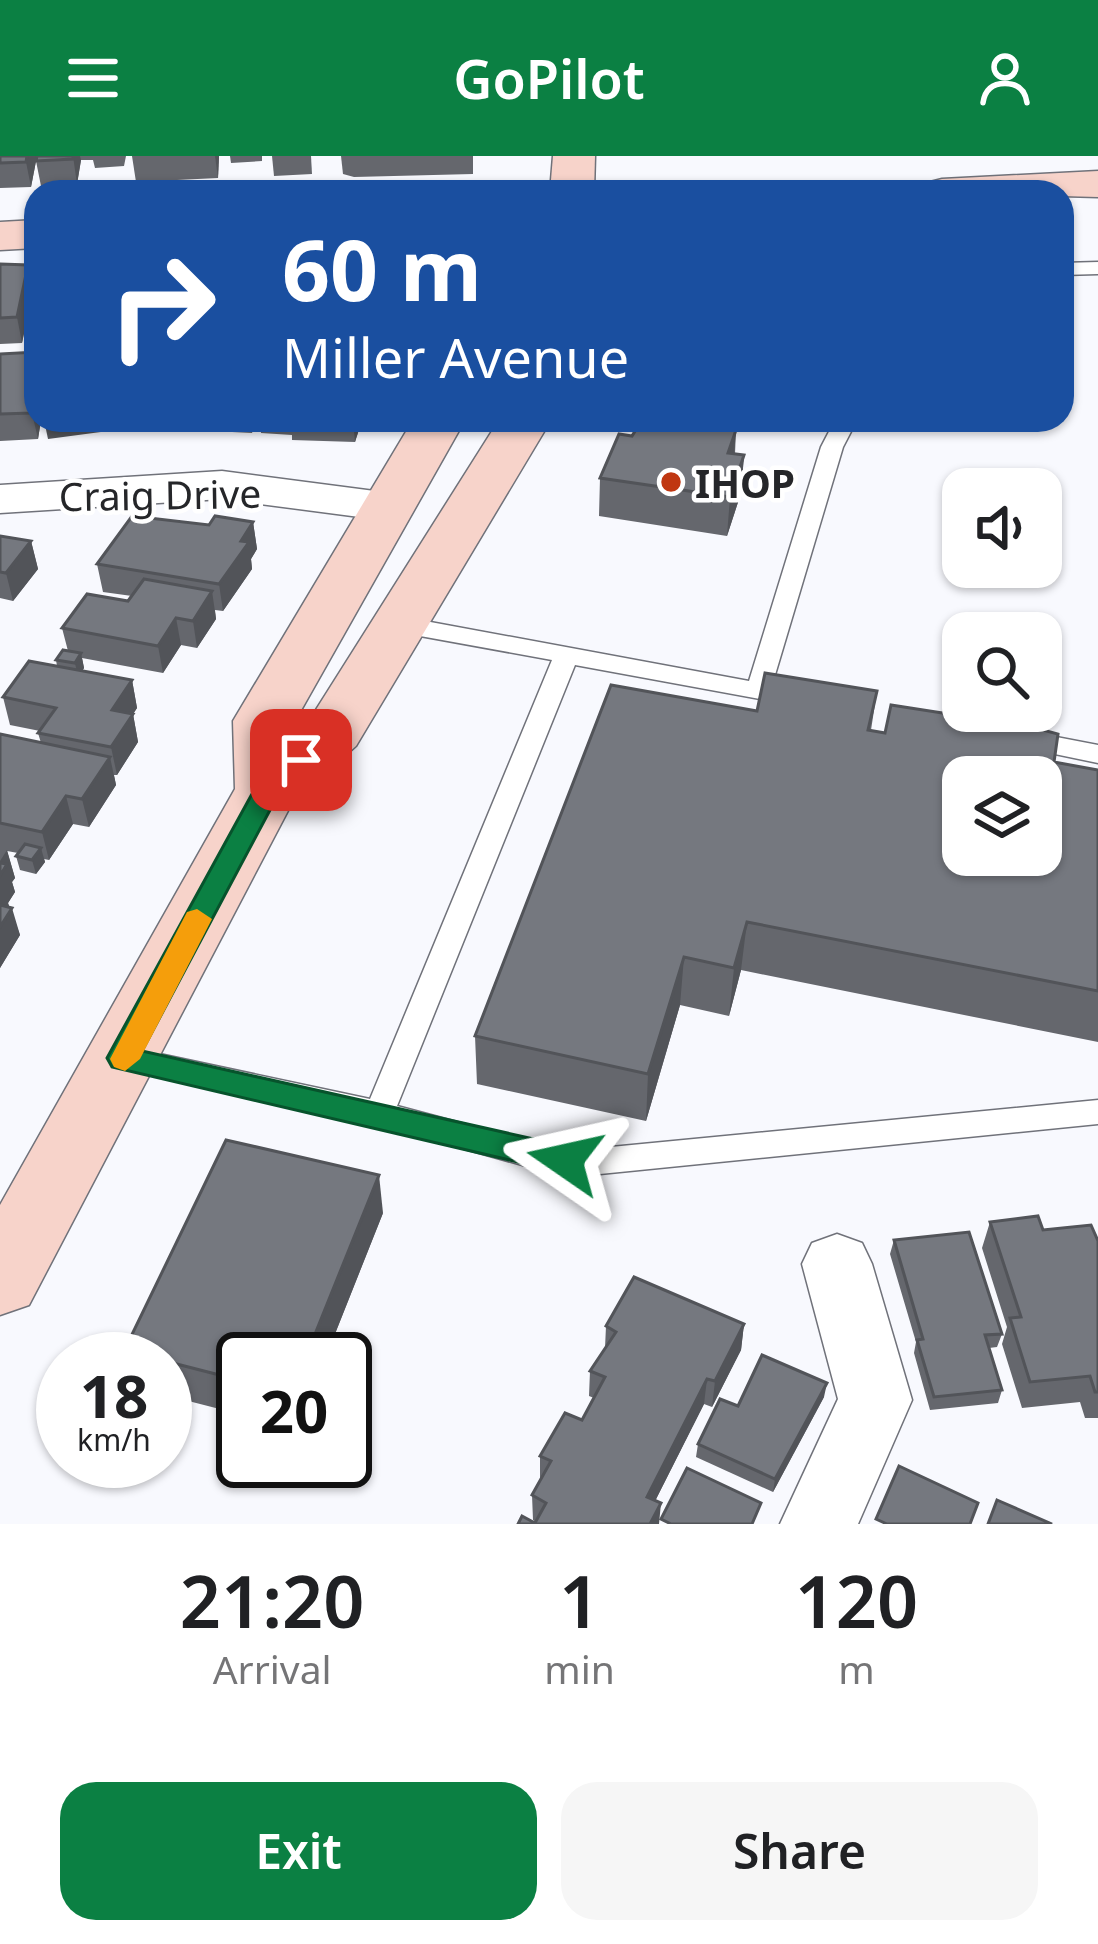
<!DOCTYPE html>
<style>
:root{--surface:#fff;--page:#f6f6f6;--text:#202124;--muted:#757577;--accent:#0b8043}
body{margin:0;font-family:"Noto Sans",sans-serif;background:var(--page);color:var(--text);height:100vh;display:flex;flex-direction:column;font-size:45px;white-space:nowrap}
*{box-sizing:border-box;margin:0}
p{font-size:39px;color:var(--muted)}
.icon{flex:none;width:66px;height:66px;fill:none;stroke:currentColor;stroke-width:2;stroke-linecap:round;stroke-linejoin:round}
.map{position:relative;height:1368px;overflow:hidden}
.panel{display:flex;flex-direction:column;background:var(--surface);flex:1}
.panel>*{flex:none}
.top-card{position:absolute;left:24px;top:24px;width:1050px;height:252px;border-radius:36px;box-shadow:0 3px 9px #0004;background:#1a4fa0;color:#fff;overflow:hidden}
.fabs{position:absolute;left:942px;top:312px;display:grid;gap:24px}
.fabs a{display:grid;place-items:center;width:120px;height:120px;border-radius:24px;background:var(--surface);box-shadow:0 3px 9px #0004;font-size:60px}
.speed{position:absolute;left:36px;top:1176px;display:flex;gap:24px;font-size:60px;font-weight:700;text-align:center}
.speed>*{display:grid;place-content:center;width:156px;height:156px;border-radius:50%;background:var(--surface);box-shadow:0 3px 9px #0004;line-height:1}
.speed small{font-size:30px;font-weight:400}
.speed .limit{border:6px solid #111;border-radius:18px;background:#fff;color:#111}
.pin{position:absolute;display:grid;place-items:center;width:102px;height:102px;color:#fff;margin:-51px;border-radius:24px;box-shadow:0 6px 18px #0006}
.me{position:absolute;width:132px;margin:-66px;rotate:281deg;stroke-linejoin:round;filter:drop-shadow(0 0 9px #0008)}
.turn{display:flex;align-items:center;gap:42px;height:252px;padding:0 60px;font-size:54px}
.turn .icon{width:156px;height:156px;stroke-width:2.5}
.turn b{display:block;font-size:84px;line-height:102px}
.eta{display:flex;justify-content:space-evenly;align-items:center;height:204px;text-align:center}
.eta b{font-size:72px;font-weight:600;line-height:84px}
.button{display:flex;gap:24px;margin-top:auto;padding:24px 60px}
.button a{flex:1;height:138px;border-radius:36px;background:var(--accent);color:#fff;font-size:48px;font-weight:600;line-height:138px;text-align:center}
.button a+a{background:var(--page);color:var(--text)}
header{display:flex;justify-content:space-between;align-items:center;height:156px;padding:0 60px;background:var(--accent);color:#fff;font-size:54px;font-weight:600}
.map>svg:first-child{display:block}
</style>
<header><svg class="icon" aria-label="menu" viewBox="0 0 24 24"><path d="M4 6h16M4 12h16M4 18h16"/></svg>GoPilot<svg class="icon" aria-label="person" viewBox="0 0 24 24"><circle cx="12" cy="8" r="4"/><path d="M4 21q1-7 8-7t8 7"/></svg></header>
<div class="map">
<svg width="1098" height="1368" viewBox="0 0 1098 1368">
<rect width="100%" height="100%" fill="#f8f9fe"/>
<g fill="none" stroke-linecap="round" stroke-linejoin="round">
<defs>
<g id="service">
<path d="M 1098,106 L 1098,118 L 1062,119 L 1062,107 Z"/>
<path d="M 835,264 L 857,264 L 843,291 L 772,529 L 802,535 L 806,541 L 802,547 L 793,549 L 575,509 L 397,950 L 540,988 L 590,993 L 1098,944 L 1098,968 L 590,1019 L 540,1014 L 379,969 L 111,910 L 107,902 L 111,894 L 122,890 L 370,943 L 552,504 L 398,476 L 390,473 L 386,468 L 390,463 L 398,460 L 749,525 L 821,291 Z"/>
<path d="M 1020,574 L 1098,589 L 1098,607 L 1011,589 L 1007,583 L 1011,577 Z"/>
</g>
<g id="minor">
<path d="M 222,315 L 390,337 L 407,341 L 414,351 L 407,361 L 390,365 L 222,343 L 0,357 L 0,329 Z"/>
<path d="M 837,1078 L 862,1087 L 872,1108 L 912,1244 L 858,1368 L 780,1368 L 838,1243 L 802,1108 L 812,1087 Z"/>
</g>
<g id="secondary">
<path d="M 553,0 L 595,0 L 594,36 L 550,36 Z"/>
<path d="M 1098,15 L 1098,41 L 920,36 L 926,27 L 942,23 Z"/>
<path d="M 36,64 L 36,92 L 0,94 L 0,66 Z"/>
<path d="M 413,264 L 465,264 L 295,565 L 296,574 L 312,560 L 499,264 L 551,264 L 356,590 L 292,647 L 29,1149 L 0,1159 L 0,1049 L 235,633 L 233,565 Z"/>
</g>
</defs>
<use href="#service" stroke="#70727a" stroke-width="3"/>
<use href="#minor" stroke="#70727a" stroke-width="3"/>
<use href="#secondary" stroke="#70727a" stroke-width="3"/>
<use href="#service" fill="#fff" fill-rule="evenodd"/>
<use href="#minor" fill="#fff" fill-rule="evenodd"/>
<use href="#secondary" fill="#f7d3ca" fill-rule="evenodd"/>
</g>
<g fill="#65676d">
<path d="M 0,0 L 126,0 L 124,10 L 95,12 L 93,4 L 81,4 L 77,28 L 41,30 L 36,5 L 31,31 L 0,32 Z"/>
<path d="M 132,0 L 219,0 L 218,22 L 136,26 Z"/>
<path d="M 230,0 L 262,0 L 262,5 L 231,7 Z"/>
<path d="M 272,0 L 311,0 L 312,18 L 274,20 Z"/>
<path d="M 341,0 L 473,0 L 473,18 L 354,21 L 343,18 Z"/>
<path d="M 0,108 L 32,130 L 36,110 L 36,185 L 32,185 L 27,162 L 22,187 L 0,188 Z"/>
<path d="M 0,198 L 36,264 L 41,264 L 38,283 L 0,285 Z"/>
<path d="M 210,264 L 257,264 L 252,277 L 212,275 Z"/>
<path d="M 260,264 L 362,264 L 355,286 L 292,284 L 292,279 L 261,277 Z"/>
<path d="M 642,264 L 693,264 L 692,268 L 736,274 L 735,298 L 744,299 L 741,337 L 727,380 L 599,360 L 600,322 Z"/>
<path d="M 253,366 L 257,393 L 251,403 L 252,413 L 223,455 L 215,454 L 216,463 L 197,492 L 181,489 L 163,517 L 82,502 L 84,512 L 82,515 L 132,524 L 137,552 L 133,558 L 138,586 L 117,619 L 114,619 L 116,629 L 89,671 L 73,668 L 49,704 L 44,703 L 45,706 L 36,718 L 20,714 L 16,700 L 18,697 L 7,695 L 15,722 L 12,726 L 15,736 L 8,747 L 20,779 L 0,812 L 0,578 L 41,587 L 38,577 L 40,575 L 10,569 L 3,541 L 57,510 L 56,504 L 68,495 L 62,472 L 128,445 L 132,440 L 103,436 L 97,408 L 209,369 Z"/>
<path d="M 0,380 L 31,385 L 38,413 L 13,445 L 0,442 Z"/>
<path d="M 877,535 L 871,574 L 1098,614 L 1098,886 L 741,814 L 729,860 L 680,849 L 646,965 L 477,928 L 475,880 L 757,555 Z"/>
<path d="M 383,1057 L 325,1203 L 243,1203 L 243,1259 L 165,1239 L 165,1203 L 127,1203 L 124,1195 Z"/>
<path d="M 990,1066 L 1098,1085 L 1098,1262 L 1085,1262 L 1080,1246 L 1022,1252 L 1002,1188 L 1007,1171 L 982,1092 Z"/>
<path d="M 894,1084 L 1002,1178 L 997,1191 L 989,1192 L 1002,1234 L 998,1247 L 930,1254 L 914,1197 L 916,1186 L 890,1098 Z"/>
<path d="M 744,1168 L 741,1194 L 712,1251 L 704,1248 L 655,1345 L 536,1366 L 533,1364 L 532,1339 L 540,1325 L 540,1300 L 582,1264 L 594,1242 L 589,1240 L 590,1215 L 605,1192 L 606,1170 Z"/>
<path d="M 824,1241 L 773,1336 L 696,1301 L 698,1288 L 738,1250 Z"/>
</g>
<g fill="#525459">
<path d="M 27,0 L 37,0 L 31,31 L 26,6 Z"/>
<path d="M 73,0 L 80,0 L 81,4 L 77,28 Z"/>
<path d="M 215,0 L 219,0 L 218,22 Z"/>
<path d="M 28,109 L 33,134 L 22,187 L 17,161 Z"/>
<path d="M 36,232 L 36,264 L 41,264 L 38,283 L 32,257 Z"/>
<path d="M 44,264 L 132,264 L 131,272 L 48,283 Z"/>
<path d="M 353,264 L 362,264 L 355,286 Z"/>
<path d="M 736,274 L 733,312 L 728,297 Z"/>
<path d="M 744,299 L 741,337 L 727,380 L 730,341 Z"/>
<path d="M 253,366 L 257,393 L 251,403 L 252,413 L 223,455 L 219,428 L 241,385 Z"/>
<path d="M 31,385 L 38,413 L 13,445 L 6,417 Z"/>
<path d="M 212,435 L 216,463 L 197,492 L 193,465 Z"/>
<path d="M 176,462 L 181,489 L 163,517 L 158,490 Z"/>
<path d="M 81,497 L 84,512 L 78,522 L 75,507 Z"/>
<path d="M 132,524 L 137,552 L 133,558 L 138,586 L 117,619 L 111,591 L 112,554 Z"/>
<path d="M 110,601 L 116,629 L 89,671 L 82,643 Z"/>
<path d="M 66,640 L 73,668 L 49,704 L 42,676 Z"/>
<path d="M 41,692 L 45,706 L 36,718 L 32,704 Z"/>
<path d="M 7,694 L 15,722 L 12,726 L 15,736 L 8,747 L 10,754 L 12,752 L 20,779 L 0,812 L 0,705 Z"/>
<path d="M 747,766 L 741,814 L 729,860 L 734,812 Z"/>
<path d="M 684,801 L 680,849 L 646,965 L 648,918 Z"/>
<path d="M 379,1019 L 383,1057 L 325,1203 L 305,1203 Z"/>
<path d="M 744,1168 L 741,1194 L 712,1251 L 715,1225 Z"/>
<path d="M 707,1223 L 704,1248 L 645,1365 L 647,1341 Z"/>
<path d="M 827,1227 L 824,1241 L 773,1336 L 775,1323 Z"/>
<path d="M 661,1347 L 659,1368 L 650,1368 Z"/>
</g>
<g fill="#75787f" stroke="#525459" stroke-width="3" fill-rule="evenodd">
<path d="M 0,0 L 27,0 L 26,6 L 0,7 Z"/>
<path d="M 37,0 L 73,0 L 73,3 L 36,5 Z"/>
<path d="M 0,108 L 28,109 L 17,161 L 0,162 Z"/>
<path d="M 36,110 L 36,158 L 27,159 Z"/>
<path d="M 36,196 L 36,232 L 32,257 L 0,258 L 0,198 Z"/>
<path d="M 642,264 L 690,264 L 689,267 L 736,274 L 728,297 L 744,299 L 730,341 L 600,322 L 619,278 L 632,280 Z"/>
<path d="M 132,360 L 209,369 L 215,360 L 253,366 L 241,385 L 249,386 L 219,428 L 97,408 Z"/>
<path d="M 0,380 L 31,385 L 6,417 L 0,416 Z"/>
<path d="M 144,423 L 212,435 L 193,465 L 176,462 L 158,490 L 62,472 L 87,438 L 128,445 Z"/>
<path d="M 63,494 L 81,497 L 75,507 L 56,504 Z"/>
<path d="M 29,505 L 132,524 L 112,554 L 133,558 L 111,591 L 38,577 L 56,552 L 3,541 Z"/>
<path d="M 765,517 L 877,535 L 868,574 L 885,577 L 891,549 L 1032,571 L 1058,578 L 1054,606 L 1098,614 L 1098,835 L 747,766 L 734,812 L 684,801 L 648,918 L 475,880 L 611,529 L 757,555 ZM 963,621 L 1041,621 L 1041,699 L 963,699 Z"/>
<path d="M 0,578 L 110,601 L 82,643 L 66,640 L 42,676 L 0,667 Z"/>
<path d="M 25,688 L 41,692 L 32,704 L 16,700 Z"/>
<path d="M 0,707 L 7,708 L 0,720 Z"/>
<path d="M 0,749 L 12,752 L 0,771 Z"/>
<path d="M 226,984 L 379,1019 L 305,1203 L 243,1203 L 243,1225 L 165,1205 L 165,1203 L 156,1203 L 124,1195 Z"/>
<path d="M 1038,1060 L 1043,1074 L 1091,1069 L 1098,1085 L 1098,1236 L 1095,1236 L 1090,1220 L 1030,1226 L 1010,1162 L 1021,1161 L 990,1066 Z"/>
<path d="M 969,1076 L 1002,1178 L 985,1179 L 1002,1234 L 934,1241 L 917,1184 L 923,1183 L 894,1084 Z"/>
<path d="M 634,1121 L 744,1168 L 715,1225 L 707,1223 L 647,1341 L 661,1347 L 650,1368 L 518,1368 L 522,1360 L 535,1367 L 546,1347 L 532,1339 L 551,1305 L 540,1300 L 565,1257 L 582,1264 L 605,1221 L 590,1215 L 616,1176 L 606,1170 Z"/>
<path d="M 762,1199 L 827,1227 L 775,1323 L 698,1288 L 720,1243 L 738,1250 Z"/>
<path d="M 899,1310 L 978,1347 L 970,1368 L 887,1368 L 876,1363 Z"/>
<path d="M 687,1312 L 761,1347 L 752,1368 L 671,1368 L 661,1363 Z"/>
<path d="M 997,1344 L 1052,1368 L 988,1368 Z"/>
</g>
<path fill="#0b8043" stroke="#07532c" stroke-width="3" d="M 301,595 L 314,604 L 278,639 L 142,895 L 565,990 L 576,994 L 581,1004 L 576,1013 L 565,1017 L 112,911 L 107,902 L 258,627 Z"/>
<path fill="#f59e0b" d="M 197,753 L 212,763 L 140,903 L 125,915 L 114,911 L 110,903 L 187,756 Z"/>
<circle fill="#c03711" stroke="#fff" stroke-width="4.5" cx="671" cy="326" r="12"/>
<g text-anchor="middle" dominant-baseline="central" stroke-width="9" stroke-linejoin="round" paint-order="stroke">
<g font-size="39" font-weight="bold" fill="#252629" stroke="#fff" text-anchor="start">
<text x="695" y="326">IHOP</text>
</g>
<g font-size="39" fill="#252629" stroke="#fff">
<text transform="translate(160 338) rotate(-1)">Craig Drive</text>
</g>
</g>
</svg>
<div class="fabs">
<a><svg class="icon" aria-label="sound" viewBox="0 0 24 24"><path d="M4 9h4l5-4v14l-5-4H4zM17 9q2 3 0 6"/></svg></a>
<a><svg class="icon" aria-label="search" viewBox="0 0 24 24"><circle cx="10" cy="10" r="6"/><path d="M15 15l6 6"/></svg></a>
<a><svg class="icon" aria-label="layers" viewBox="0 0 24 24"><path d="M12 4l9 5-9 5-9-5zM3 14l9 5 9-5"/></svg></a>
</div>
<div class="speed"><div>18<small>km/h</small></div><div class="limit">20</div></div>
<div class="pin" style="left:301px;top:604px;background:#d93025"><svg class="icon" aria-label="arrive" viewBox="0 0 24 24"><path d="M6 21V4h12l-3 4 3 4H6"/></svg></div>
<svg class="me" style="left:565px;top:1004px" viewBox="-20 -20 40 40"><path d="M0-17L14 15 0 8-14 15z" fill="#0b8043" stroke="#fff" stroke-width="4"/></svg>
<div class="top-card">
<div class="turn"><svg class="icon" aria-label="right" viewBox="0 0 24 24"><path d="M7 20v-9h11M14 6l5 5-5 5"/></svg><div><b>60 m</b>Miller Avenue</div></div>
</div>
</div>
<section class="panel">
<div class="eta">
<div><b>21:20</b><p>Arrival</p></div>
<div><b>1</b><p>min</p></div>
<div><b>120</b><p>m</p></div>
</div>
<div class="button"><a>Exit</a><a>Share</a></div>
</section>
